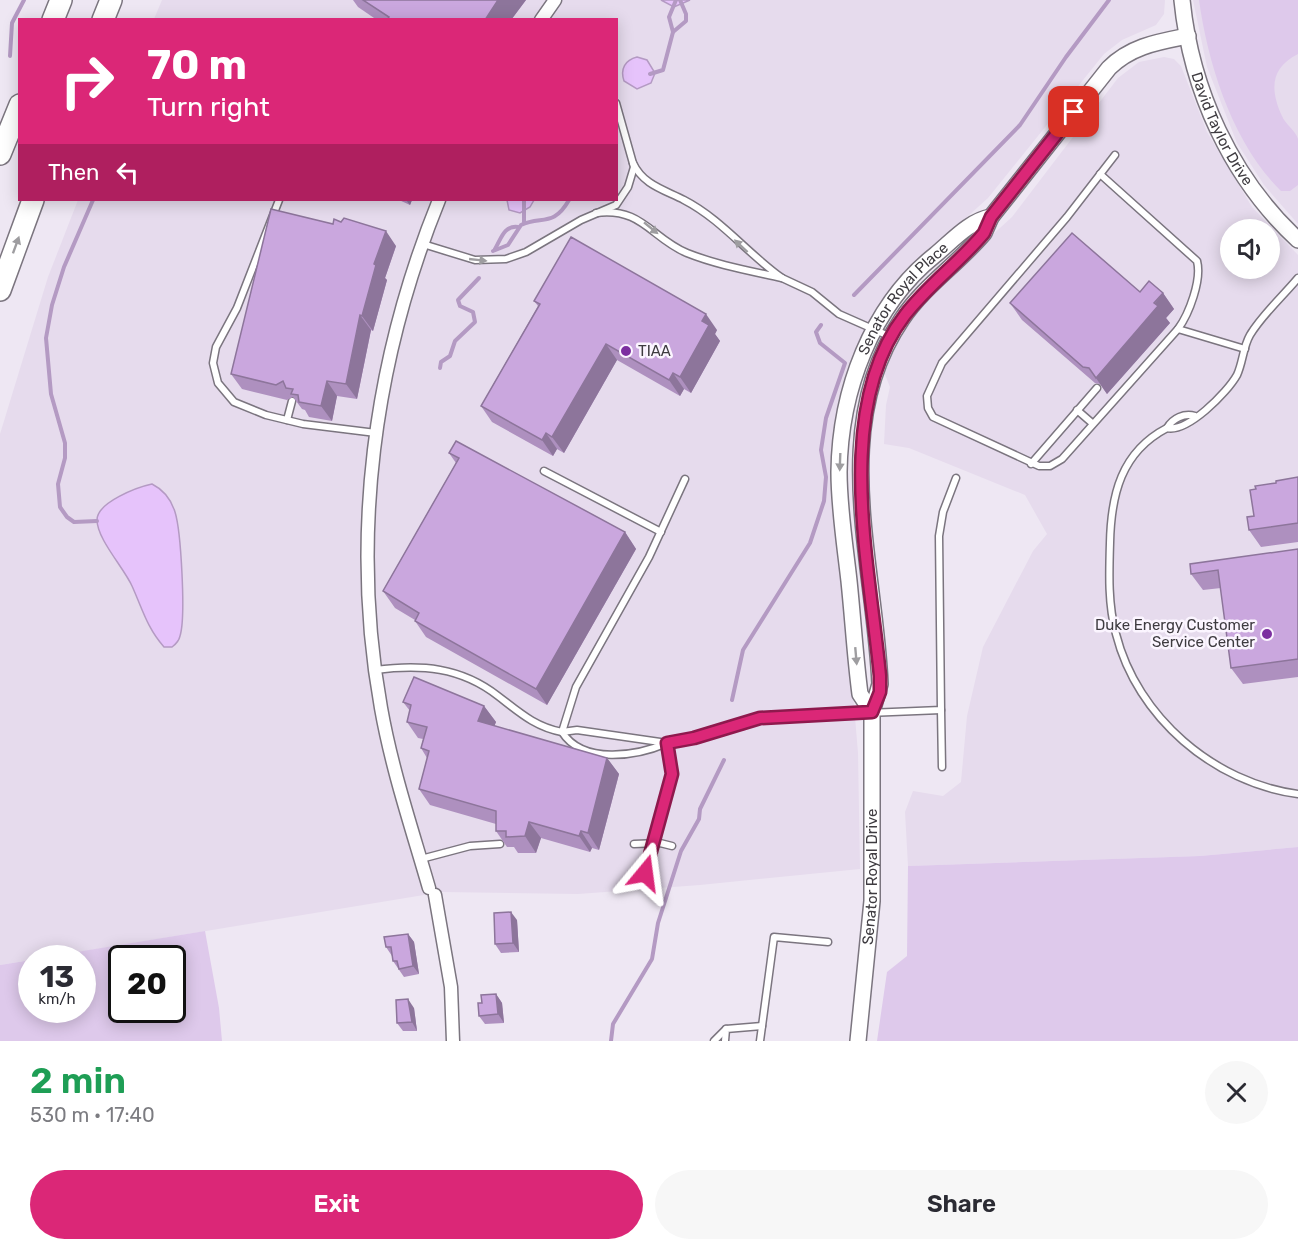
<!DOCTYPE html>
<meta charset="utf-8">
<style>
:root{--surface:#fff;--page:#f7f7f7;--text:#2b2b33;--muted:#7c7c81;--accent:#db2777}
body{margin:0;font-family:Rubik,sans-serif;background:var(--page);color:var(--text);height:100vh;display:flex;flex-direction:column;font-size:22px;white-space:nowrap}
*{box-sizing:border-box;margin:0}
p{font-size:20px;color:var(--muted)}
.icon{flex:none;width:33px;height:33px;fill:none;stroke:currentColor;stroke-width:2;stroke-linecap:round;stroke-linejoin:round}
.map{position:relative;height:1041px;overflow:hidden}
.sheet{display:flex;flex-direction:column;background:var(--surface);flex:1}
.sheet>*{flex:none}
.guide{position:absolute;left:18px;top:18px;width:600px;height:183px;border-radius:0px;box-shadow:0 3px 15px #0003;background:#db2777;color:#fff;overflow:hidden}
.controls{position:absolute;left:1220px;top:219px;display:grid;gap:12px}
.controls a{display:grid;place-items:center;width:60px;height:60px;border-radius:50%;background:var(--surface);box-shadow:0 3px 15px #0003;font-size:30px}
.speed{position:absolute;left:18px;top:945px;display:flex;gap:12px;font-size:30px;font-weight:700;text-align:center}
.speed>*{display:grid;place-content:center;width:78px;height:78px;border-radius:50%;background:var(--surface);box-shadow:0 3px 15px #0003;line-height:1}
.speed small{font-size:15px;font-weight:400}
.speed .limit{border:3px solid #111;border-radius:9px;background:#fff;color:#111}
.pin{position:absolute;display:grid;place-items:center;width:51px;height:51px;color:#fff;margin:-26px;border-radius:12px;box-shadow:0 3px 9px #0006}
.me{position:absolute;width:66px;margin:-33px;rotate:16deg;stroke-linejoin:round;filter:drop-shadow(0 0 4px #0008)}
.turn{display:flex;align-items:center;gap:21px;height:126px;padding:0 30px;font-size:27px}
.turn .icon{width:78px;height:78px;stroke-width:2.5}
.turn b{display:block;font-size:42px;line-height:51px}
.then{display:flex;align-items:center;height:57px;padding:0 30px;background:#0003;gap:12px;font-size:22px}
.round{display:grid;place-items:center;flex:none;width:63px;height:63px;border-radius:32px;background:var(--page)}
.overview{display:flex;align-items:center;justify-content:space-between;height:102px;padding:0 30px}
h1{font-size:36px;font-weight:600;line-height:45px;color:#1e9e55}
.action{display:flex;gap:12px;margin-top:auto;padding:12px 30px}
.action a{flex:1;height:69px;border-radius:36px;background:var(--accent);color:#fff;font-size:24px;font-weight:600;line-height:69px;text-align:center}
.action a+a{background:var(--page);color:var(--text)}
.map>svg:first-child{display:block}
</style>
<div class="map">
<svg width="1298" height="1041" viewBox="0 0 1298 1041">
<rect width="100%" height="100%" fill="#eee7f3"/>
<g fill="#e6dbed" fill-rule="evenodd">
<path d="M 162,0 L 1165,0 L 1164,14 L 1156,25 L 1122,40 L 1104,54 L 988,198 L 896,281 L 876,309 L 859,348 L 840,409 L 845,597 L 858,753 L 860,869 L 700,885 L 578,894 L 442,892 L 0,965 L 0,434 L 48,277 L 78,200 L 616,200 L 616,20 L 154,19 Z"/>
<path d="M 1193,0 L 1298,0 L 1298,224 L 1264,185 L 1237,143 L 1207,67 Z"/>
<path d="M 1164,57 L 1174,59 L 1181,66 L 1207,132 L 1252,207 L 1298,255 L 1298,847 L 1200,856 L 908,866 L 905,812 L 913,791 L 943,796 L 961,782 L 967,716 L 983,647 L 1033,551 L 1047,534 L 1025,495 L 909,448 L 884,444 L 886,405 L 890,387 L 884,372 L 902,329 L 933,289 L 1012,217 L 1118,78 L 1139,62 ZM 1230,230 L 1269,230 L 1269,268 L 1230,268 Z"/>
</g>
<g fill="#dec9eb" fill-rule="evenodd">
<path d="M 1199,0 L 1298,0 L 1298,54 C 1270,68 1270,90 1282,116 C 1285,124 1296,131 1298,139 C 1298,151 1298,172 1298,185 L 1290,191 L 1281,191 C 1233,144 1208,65 1199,0 Z"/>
<path d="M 1298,847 L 1298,1041 L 877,1041 L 887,972 L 907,956 L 908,866 L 1200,856 Z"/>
<path d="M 205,931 L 219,1008 L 222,1041 L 0,1041 L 0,965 L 31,960 L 32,1010 L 82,1010 L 82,958 L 40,958 ZM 122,958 L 172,958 L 172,1010 L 122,1010 Z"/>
</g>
<g fill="#e6c3fb" stroke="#b49ac3" stroke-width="1.5">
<path d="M 661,0 L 690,0 L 674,7 Z"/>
<path d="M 637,57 L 647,60 L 655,73 L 651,83 L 637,89 L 624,81 C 620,69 625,60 637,57 Z"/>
<path d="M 507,200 L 534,200 L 530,207 L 520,213 L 509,210 Z"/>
<path d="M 152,484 C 164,490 171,499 175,512 C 181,531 186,617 180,636 C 179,641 176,644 172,647 L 164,647 C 147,628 142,608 132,586 C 124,568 97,539 97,520 C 97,502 138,487 152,484 Z"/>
</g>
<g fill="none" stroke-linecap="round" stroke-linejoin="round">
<g stroke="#b49ac3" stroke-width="4">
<path d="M 673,32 L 669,17 L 676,0"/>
<path d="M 10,56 L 12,23 L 24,0"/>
<path d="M 650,74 L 663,70 L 673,32 L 686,21 L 686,14 L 680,0"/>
<path d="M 93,200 L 64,267 L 52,305 L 46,338 L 51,394 L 65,443 L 65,458 L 58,484 L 60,507 L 67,517 L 74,522 L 97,521"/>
<path d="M 524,222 L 524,200"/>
<path d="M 495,249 C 501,239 504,225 518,227"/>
<path d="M 493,251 L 508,245 L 521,225 C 541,215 553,228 569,200"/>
<path d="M 854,295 L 1020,125 L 1066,57 L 1109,0"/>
<path d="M 440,368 L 441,362 L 450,356 L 455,341 L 475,322 L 473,312 L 460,306 L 458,300 L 479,278"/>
<path d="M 732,700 L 743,650 L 810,543 L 824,501 L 826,477 L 821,450 L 826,418 L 845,363 L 820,343 L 816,332 L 821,325"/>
<path d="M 611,1041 L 613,1024 L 652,959 L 658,923 L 681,851 L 699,819 L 700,809 L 724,760"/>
</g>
<defs>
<g id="service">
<path d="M 1115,155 L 1067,217 L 942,363 L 927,396 L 928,408 L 933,417 L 1039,466 L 1050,466 L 1062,459 L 1178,329 L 1245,349"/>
<path d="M 1100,174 L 1197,261 C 1202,280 1189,314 1178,329"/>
<path d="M 279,200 L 237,308 L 216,347 L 213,363 L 218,383 L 234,402 L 266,415 L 303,424 L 376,433"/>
<path d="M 596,213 C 642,207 651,238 687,253 C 717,265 751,271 782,278 C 748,254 721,219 684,200 C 665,190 643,185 633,163"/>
<path d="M 423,244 L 475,260 L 506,259 L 526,252 L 581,220 L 616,205 L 628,187 L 634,167 L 616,103"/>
<path d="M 782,278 L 812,292 L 839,314 L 891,337"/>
<path d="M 1077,410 L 1092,423"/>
<path d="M 1195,416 C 1184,413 1173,418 1167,428 C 1187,433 1227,393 1237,375 C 1243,362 1243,347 1250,335 C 1262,315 1283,296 1298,278"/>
<path d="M 287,420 L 292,401"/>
<path d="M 1167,428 C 1121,452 1111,495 1110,543 C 1109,574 1108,605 1116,634 C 1137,717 1214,783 1298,794"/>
<path d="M 1031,464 L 1097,388"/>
<path d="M 544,471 L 661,532"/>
<path d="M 375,670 C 421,664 461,667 498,696 C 519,712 535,727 562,732 L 576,687 L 649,557 L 685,479"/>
<path d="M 941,710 L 942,767"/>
<path d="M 577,730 L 667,743 C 637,756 583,765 562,732 Z"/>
<path d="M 634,844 L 660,843 L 672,846"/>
<path d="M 421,859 L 470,846 L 500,844"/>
<path d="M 645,873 L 672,774 L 667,743 L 770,717 L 941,710 L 939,536 L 943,512 L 956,478"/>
<path d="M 714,1041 L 726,1029"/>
<path d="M 725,1041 L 726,1029 L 762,1026"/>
<path d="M 760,1041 L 774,937 L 828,942"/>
</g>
<g id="minor">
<path d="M 541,20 L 555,0"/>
<path d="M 429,888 C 412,829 392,770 381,708 C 350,537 374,360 439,200"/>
<path d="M 435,895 L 451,987 L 453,1041"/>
</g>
<g id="tertiary">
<path id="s1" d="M 1182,0 C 1191,90 1231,178 1298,240"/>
<path id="s2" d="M 872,712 L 860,694 C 855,656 853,619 849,581 C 845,545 839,508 839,472 C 840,391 871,306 935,255 C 952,241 969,221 991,217"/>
<path id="s3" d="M 858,1041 L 872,901 L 872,712 L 880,684 C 875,564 828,427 902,319 C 924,286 959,263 984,233 L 991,217 L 1109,68 C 1131,46 1158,42 1188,36"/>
</g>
<g id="motorway">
<path d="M 53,20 L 61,0"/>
<path d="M 103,20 L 111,0"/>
<path d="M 0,154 L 20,105"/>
<path d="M 0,290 L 33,200"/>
</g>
</defs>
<use href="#service" stroke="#7b757f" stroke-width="9"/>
<use href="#minor" stroke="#7b757f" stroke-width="15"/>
<use href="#tertiary" stroke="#7b757f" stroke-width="18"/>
<use href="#motorway" stroke="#7b757f" stroke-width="24"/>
<use href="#service" stroke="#fff" stroke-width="6"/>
<use href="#minor" stroke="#fff" stroke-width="12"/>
<use href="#tertiary" stroke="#fff" stroke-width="15"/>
<use href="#motorway" stroke="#fff" stroke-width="21"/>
</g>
<g fill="#ae90bf">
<path d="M 353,0 L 526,0 L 511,20 L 377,20 L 358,7 Z"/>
<path d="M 399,200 L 412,200 L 410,205 Z"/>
<path d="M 333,224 L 396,246 L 385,278 L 387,280 L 373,331 L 371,330 L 357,399 L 337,396 L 332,421 L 309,417 L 305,410 L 302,409 L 293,397 L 287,400 L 242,389 L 231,374 Z"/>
<path d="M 1140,292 L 1163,293 L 1174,309 L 1166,318 L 1170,323 L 1107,394 L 1100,384 L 1095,383 L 1022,320 L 1010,303 Z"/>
<path d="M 534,301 L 717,330 L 715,334 L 720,341 L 691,393 L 684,389 L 680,396 L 617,360 L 564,453 L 557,449 L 553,456 L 492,422 L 481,406 L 538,306 Z"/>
<path d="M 449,453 L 625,532 L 636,549 L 547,705 L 426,637 L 415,621 L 415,620 L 395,608 L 383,591 L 456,463 Z"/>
<path d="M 1298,477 L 1298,542 L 1261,547 L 1249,530 L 1254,516 L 1256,489 Z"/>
<path d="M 1298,549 L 1298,677 L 1243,684 L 1231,668 L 1221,588 L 1203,590 L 1191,574 Z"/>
<path d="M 403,702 L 484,706 L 496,722 L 494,726 L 607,758 L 619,774 L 599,850 L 592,848 L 590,852 L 541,838 L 536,853 L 518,853 L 514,847 L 507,847 L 496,831 L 496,824 L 430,805 L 419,789 L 427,758 L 421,748 L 423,739 L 418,738 L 407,722 L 410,711 Z"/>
<path d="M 517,920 L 519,952 L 501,953 L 495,944 Z"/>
<path d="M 408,934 L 414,942 L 419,974 L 404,977 L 393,961 L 392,956 L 386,947 Z"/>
<path d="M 496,994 L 502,1003 L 504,1023 L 485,1024 L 479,1016 L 482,1003 Z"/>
<path d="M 414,1008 L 417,1031 L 403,1031 L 397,1023 Z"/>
</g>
<g fill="#8d759b">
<path d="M 498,0 L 526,0 L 511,20 L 485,20 Z"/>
<path d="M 406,200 L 412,200 L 410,205 Z"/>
<path d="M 386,231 L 396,246 L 385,278 L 387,280 L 373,331 L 362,316 L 374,264 Z"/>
<path d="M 1163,293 L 1174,309 L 1166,318 L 1170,323 L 1107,394 L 1096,378 Z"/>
<path d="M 706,314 L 717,330 L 715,334 L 720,341 L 691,393 L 680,377 L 702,321 Z"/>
<path d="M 360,315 L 371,330 L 357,399 L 346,384 Z"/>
<path d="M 606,344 L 617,360 L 564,453 L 552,437 Z"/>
<path d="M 673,373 L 684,389 L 680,396 L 669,380 Z"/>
<path d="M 327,381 L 337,396 L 332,421 L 321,406 Z"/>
<path d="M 546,433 L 557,449 L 553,456 L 542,440 Z"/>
<path d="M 625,532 L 636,549 L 547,705 L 536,689 Z"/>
<path d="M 484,706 L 496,722 L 490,737 L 478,721 Z"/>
<path d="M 607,758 L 619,774 L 599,850 L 588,833 Z"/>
<path d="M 529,822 L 541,838 L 536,853 L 525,836 Z"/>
<path d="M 581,831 L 592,848 L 590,852 L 579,836 Z"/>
<path d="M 511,912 L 517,920 L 519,952 L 513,943 Z"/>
<path d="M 408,934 L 414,942 L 419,974 L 413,966 Z"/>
<path d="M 496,994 L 502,1003 L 504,1023 L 498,1014 Z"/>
<path d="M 408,999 L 414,1008 L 417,1031 L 412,1022 Z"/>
</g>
<g fill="#caa7de" stroke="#8d759b" stroke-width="1.5">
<path d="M 363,0 L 498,0 L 485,20 L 387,20 L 389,17 Z"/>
<path d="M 271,209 L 333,224 L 334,219 L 341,222 L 344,218 L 386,231 L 374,264 L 376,265 L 362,316 L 360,315 L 346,384 L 327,381 L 321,406 L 299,402 L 298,395 L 291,394 L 293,389 L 286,388 L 283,381 L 276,385 L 231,374 Z"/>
<path d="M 1072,233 L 1140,292 L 1149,281 L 1163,293 L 1154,303 L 1158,306 L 1096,378 L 1089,368 L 1083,367 L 1010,303 Z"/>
<path d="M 571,237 L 706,314 L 702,321 L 709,325 L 680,377 L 673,373 L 669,380 L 606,344 L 552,437 L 546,433 L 542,440 L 481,406 L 540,304 L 534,301 Z"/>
<path d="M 456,441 L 625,532 L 536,689 L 415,621 L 419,613 L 383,591 L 459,458 L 449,453 Z"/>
<path d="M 1298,477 L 1298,523 L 1249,530 L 1247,517 L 1254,516 L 1250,490 L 1256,489 L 1255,486 L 1276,483 L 1276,481 Z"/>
<path d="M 1298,549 L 1298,659 L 1231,668 L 1218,570 L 1191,574 L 1190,564 Z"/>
<path d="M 414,677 L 484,706 L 478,721 L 607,758 L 588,833 L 581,831 L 579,836 L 529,822 L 525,836 L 506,837 L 506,831 L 496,831 L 496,811 L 419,789 L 429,751 L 421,748 L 427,727 L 407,722 L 411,705 L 403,702 Z"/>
<path d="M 511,912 L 513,943 L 495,944 L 494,913 Z"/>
<path d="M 408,934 L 413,966 L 399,969 L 397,961 L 393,961 L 391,947 L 386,947 L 384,937 Z"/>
<path d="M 496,994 L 498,1014 L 479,1016 L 478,1003 L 482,1003 L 481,995 Z"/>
<path d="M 408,999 L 412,1022 L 397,1023 L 396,1000 Z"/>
</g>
<defs><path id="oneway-solid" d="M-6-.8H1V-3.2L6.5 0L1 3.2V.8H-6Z" transform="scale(1.5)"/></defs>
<g fill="#9e9da0">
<use href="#oneway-solid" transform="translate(651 228) rotate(39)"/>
<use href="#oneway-solid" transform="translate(16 245) rotate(-70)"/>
<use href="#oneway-solid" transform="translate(741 246) rotate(-137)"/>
<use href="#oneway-solid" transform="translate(478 260) rotate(6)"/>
<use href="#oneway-solid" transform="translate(840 462) rotate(92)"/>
<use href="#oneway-solid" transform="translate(856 656) rotate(85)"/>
</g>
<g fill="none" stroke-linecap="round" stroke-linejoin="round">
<defs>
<path id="route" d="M 645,873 L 672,774 L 667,743 L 694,738 L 760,718 L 872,712 L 880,692 L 880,676 C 870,566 832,410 905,315 C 928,285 960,262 984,233 L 991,217 L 1074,112"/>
</defs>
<use href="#route" stroke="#8e194d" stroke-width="15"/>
<use href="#route" stroke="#db2777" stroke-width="10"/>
</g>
<g fill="#7c2fa0" stroke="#fbf5ff" stroke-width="2">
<circle cx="626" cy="351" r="6"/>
<circle cx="1267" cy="634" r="6"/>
</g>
<g text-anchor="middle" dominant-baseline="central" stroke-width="5" stroke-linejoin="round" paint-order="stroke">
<g font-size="15" fill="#3e3b40" stroke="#fbf5ff">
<text stroke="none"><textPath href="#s1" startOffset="136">David Taylor Drive</textPath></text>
<text stroke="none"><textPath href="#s2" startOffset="435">Senator Royal Place</textPath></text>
<text stroke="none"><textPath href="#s3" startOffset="165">Senator Royal Drive</textPath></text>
</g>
<g font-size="15" fill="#3e3b40" stroke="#fbf5ff" text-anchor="start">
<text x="638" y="351">TIAA</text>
<text x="1255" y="625" text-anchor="end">Duke Energy Customer<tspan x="1255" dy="17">Service Center</tspan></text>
</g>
</g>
</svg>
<div class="controls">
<a><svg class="icon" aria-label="sound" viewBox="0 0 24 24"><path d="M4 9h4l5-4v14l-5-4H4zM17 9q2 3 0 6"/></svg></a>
</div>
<div class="speed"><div>13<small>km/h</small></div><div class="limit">20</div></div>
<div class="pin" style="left:1074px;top:112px;background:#d93025"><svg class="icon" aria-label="arrive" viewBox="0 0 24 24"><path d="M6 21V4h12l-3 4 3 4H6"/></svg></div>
<svg class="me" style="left:645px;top:873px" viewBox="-20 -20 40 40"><path d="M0-17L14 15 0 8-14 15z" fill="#db2777" stroke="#fff" stroke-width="4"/></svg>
<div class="guide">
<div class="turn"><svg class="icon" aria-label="right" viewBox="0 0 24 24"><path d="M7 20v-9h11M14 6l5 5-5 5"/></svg><div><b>70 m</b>Turn right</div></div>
<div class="then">Then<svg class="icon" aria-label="left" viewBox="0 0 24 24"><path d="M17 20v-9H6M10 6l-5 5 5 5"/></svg></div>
</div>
</div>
<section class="sheet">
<div class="overview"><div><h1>2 min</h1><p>530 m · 17:40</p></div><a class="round"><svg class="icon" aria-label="close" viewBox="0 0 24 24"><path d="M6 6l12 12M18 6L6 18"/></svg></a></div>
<div class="action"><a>Exit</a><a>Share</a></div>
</section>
